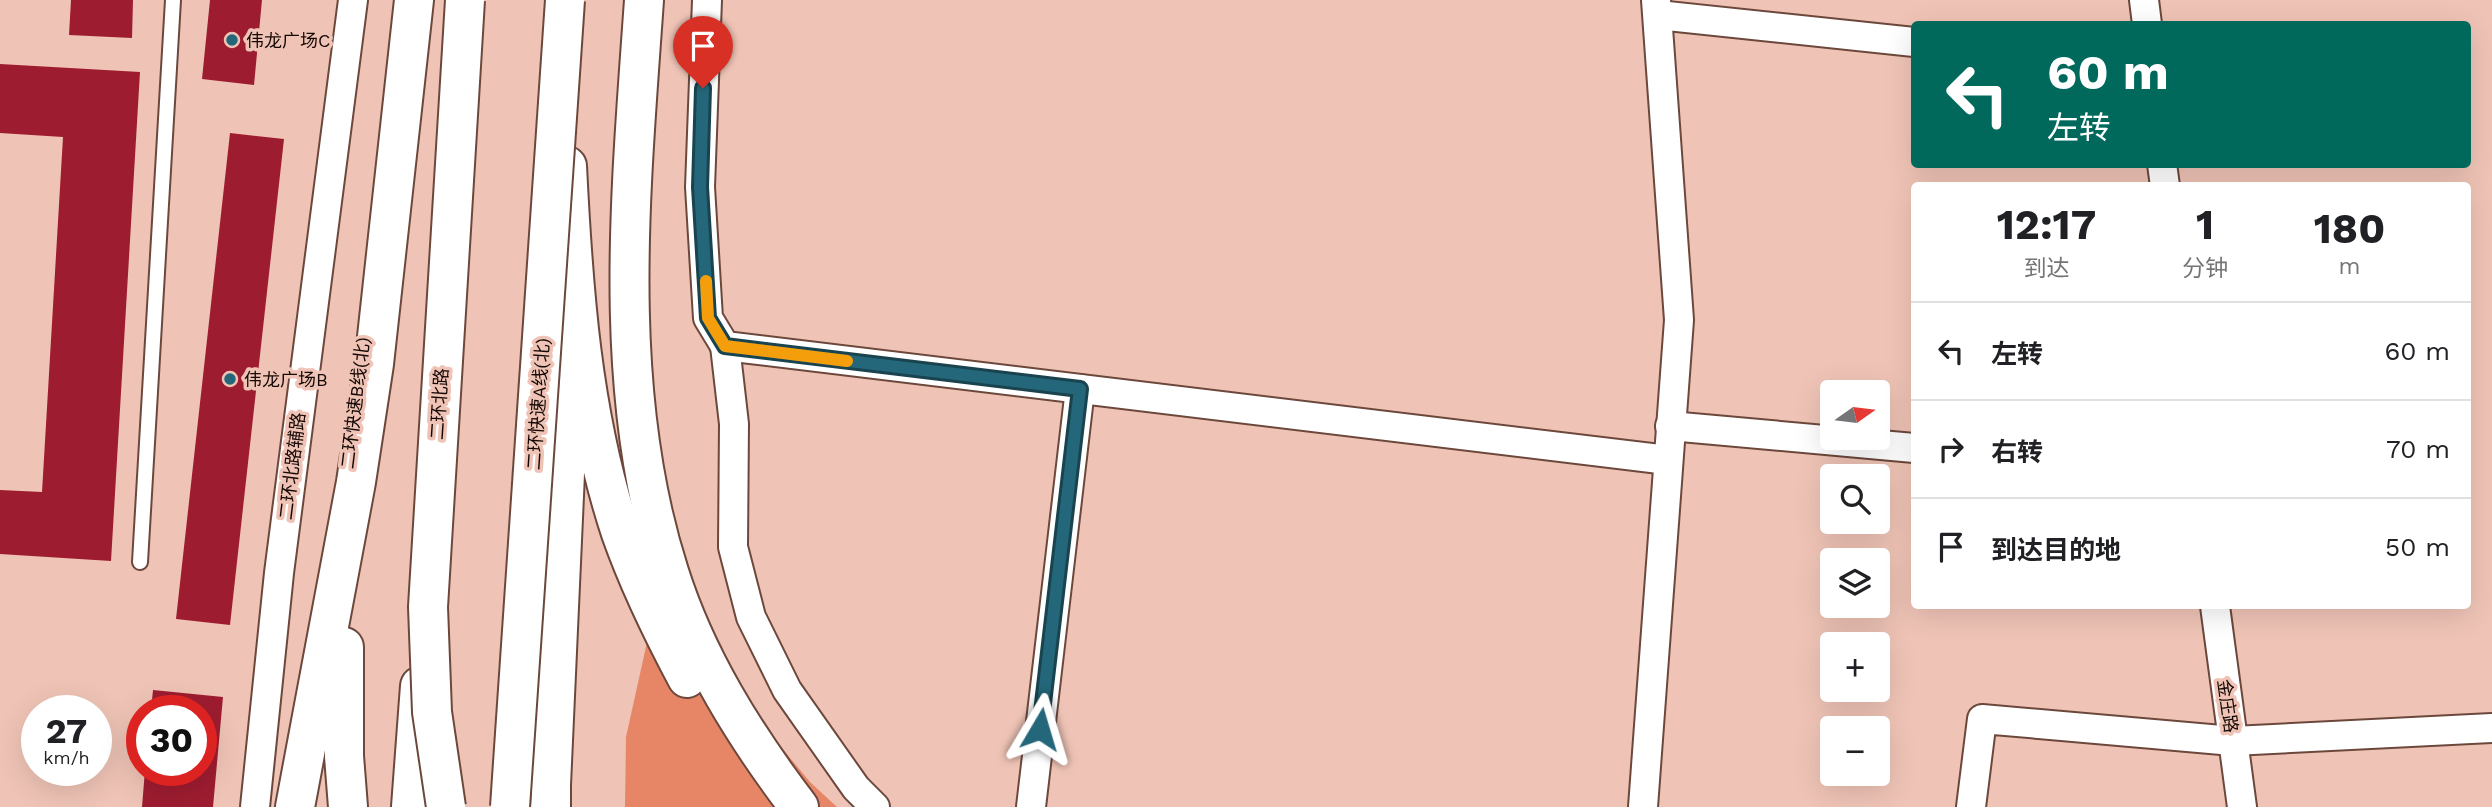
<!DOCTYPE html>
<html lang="zh">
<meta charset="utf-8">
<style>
:root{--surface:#fff;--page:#f6f6f6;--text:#202124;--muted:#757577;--line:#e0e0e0}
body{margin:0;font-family:"Work Sans","Noto Sans SC",sans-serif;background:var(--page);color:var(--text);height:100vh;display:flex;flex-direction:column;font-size:26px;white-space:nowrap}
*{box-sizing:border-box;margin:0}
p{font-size:23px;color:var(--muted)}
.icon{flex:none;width:38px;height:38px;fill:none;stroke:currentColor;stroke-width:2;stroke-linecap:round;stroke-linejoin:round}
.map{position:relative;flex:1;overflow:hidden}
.drawer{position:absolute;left:1911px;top:182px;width:560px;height:427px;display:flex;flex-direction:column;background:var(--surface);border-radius:7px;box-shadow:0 7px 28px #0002}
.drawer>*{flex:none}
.hud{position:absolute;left:1911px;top:21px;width:560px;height:147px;border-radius:7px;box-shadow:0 7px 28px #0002;background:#00695c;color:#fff;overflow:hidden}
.needle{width:46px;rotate:76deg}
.fabs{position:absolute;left:1820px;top:380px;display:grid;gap:14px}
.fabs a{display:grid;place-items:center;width:70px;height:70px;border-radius:7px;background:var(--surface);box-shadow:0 7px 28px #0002;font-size:35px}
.speed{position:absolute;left:21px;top:695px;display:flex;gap:14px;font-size:35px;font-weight:700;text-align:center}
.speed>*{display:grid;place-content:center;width:91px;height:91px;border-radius:50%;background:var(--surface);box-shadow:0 7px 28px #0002;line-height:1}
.speed small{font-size:18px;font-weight:400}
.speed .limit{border:10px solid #d22;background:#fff;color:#111}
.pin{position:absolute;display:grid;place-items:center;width:60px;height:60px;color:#fff;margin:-72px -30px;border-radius:50% 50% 50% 0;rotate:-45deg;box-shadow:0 0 7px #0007}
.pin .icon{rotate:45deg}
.me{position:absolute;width:77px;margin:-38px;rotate:7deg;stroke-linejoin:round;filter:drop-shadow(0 0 5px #0008)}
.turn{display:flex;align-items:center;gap:24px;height:147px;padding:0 21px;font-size:32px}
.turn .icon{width:91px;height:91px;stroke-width:2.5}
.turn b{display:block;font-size:49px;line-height:60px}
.eta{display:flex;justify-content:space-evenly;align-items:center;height:119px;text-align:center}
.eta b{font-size:42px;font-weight:700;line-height:49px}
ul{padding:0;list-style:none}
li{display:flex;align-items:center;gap:21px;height:98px;padding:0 21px;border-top:2px solid var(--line)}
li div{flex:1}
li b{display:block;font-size:26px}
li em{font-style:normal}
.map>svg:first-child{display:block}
</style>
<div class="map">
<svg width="2492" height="807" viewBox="0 0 2492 807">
<rect width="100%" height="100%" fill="#efc4b6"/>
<path fill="#e78666" d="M 657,597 L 810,782 L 837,807 L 625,807 L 626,737 Z"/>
<g fill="#9e1c30">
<path d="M 71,0 L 133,0 L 132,38 L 69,35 Z"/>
<path d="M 210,0 L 262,0 L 254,85 L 202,79 Z"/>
<path d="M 0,64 L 140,72 L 111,561 L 0,554 L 0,490 L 42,492 L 63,137 L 0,133 Z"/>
<path d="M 230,133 L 284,139 L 230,625 L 176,619 Z"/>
<path d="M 153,690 L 223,697 L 213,807 L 142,807 L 145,770 L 201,770 L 201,710 L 151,710 Z"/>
</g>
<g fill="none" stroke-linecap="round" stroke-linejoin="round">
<defs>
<path id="lane" d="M 140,562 L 173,0"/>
<g id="street">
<path d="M 707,0 L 700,187 L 708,318 L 725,346 L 1668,460"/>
<path d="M 2144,0 L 2147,24"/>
<path d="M 1658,15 L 1914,42"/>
<path d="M 2162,164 L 2165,186"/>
<path d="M 725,346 L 734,424 L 733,547 L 751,617 L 787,690 L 856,788 L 875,807"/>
<path d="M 1670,426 L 1914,448"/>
<path d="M 2215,606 L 2242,807"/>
<path d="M 255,807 L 279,573 L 353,0"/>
<path d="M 1031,807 L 1080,389"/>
<path d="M 1643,807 L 1679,320 L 1656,0"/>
<path d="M 1971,807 L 1982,719 L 2233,741 L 2492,728"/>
</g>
<g id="primary">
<path d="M 411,807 L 420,686"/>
<path d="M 550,807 L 567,429 L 567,333"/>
</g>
<g id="highway">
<path d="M 644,0 C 631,188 610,389 669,572 C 696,658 745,736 799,807"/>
<path d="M 567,166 C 573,289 582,416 621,533 C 639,584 662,631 687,678"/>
<path d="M 344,647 L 344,756 L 348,807"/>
<path d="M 295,807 L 356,482 L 374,364 L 414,0"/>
<path d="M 551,807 L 551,786"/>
</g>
</defs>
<use href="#lane" stroke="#6c483c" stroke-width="18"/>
<use href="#street" stroke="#6c483c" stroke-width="32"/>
<use href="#primary" stroke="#6c483c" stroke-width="42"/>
<use href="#highway" stroke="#6c483c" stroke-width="42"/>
<use href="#lane" stroke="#fff" stroke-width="14"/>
<use href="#street" stroke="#fff" stroke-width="28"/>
<use href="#primary" stroke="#fff" stroke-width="38"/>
<use href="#highway" stroke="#fff" stroke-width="38"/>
<defs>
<g id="highway-bridge">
<path d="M 446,807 L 432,712 L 428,607 L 465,0"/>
<path d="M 510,807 L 565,0"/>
</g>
</defs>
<use href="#highway-bridge" stroke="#6c483c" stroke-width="42" stroke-linecap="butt"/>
<use href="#highway-bridge" stroke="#fff" stroke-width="38"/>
</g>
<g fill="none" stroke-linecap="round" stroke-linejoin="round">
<defs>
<path id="route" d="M 703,88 L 700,187 L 708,318 L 725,346 L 1080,389 L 1040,729"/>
</defs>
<use href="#route" stroke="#18434f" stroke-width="18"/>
<use href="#route" stroke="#25677a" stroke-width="12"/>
<path stroke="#f59e0b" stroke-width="12" d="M 706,281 L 708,318 L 725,346 L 847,361"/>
</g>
<g fill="#25677a" stroke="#efc4b6" stroke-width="2.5">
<circle cx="232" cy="40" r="7"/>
<circle cx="230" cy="379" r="7"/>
</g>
<g text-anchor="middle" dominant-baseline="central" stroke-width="7" stroke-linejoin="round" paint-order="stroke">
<g font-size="18" fill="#150804" stroke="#efc4b6" text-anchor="start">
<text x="246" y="40">伟龙广场C</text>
<text x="244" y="379">伟龙广场B</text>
</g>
<g font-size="18" fill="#150804" stroke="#efc4b6">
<text transform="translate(355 403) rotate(-83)">二环快速B线(北)</text>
<text transform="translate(439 404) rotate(-86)">二环北路</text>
<text transform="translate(538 404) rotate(-86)">二环快速A线(北)</text>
<text transform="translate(292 466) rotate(-83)">二环北路辅路</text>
<text transform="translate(2228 706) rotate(82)">金庄路</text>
</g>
</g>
</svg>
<div class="fabs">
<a><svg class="needle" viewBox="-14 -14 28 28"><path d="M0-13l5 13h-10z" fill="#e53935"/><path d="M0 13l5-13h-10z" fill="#757577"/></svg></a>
<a><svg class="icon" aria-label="search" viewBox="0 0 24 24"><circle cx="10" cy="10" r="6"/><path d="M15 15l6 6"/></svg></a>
<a><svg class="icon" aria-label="layers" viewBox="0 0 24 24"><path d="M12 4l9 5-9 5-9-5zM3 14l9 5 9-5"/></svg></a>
<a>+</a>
<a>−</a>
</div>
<div class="speed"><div>27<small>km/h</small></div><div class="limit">30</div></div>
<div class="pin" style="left:703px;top:88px;background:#d93025"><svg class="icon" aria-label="arrive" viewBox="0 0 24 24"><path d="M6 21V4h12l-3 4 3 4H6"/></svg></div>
<svg class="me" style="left:1040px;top:729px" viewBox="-20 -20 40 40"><path d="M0-17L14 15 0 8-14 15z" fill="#25677a" stroke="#fff" stroke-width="4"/></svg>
<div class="hud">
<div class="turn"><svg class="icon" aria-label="left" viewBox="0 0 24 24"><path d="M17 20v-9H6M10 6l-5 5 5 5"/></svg><div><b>60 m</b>左转</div></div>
</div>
<section class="drawer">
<div class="eta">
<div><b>12:17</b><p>到达</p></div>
<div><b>1</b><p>分钟</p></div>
<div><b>180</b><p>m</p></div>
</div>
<ul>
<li><svg class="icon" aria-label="left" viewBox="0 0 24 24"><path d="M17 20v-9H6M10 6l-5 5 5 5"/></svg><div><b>左转</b></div><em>60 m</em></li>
<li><svg class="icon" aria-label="right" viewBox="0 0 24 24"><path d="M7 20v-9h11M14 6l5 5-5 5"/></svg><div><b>右转</b></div><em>70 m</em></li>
<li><svg class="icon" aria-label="arrive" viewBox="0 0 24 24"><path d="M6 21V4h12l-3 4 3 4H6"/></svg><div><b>到达目的地</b></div><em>50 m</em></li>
</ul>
</section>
</div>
